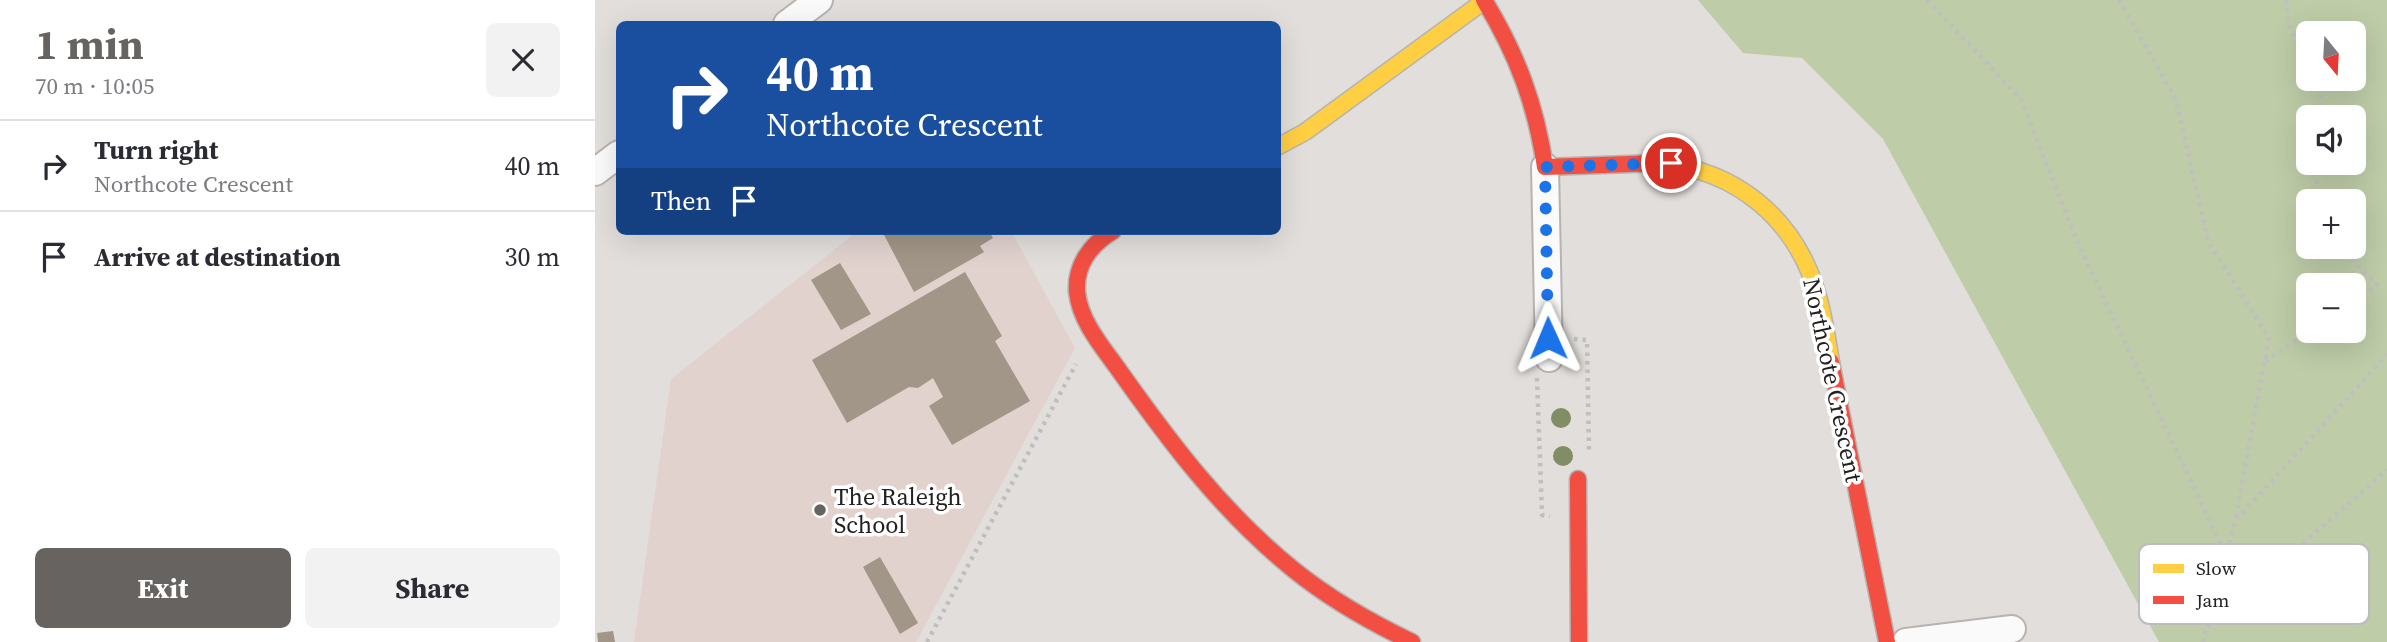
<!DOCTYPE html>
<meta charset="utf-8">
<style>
:root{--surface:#fff;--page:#f2f2f3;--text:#2b2b33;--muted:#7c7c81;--line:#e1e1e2;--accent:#666361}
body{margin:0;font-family:"Source Serif 4",serif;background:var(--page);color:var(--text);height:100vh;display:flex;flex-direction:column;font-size:26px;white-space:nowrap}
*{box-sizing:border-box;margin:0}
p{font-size:23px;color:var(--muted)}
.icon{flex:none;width:38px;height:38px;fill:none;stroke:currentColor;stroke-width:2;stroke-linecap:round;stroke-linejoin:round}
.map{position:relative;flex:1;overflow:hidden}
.side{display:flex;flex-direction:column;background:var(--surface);width:595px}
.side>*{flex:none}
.banner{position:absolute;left:21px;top:21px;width:665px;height:214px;border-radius:10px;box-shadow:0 7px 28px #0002;background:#1a4fa0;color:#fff;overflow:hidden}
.needle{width:46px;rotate:162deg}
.controls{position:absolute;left:1701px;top:21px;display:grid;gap:14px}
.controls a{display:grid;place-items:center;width:70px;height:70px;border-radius:10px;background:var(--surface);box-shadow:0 7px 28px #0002;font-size:35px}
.pin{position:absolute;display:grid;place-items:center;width:60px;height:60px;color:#fff;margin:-30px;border:4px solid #fff;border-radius:50%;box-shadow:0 2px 7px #0007}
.me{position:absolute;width:77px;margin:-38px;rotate:359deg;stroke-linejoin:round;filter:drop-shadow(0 0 5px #0008)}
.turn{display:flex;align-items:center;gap:24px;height:147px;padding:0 35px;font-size:32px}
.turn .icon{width:91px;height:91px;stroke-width:2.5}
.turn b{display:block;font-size:49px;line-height:60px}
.then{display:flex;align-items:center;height:66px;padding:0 35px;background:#0003;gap:14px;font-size:26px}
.round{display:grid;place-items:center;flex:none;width:74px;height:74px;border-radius:10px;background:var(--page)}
.head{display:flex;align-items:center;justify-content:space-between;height:119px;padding:0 35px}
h1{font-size:42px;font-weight:700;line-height:52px;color:var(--accent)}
.cta{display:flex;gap:14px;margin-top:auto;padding:14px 35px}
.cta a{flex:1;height:80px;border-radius:10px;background:var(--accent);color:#fff;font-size:28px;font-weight:700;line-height:80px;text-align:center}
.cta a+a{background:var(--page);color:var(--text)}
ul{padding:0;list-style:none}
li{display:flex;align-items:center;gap:21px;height:91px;padding:0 35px;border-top:2px solid var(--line)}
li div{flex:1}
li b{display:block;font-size:26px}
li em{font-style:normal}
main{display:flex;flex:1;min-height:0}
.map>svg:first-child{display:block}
</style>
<main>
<section class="side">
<div class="head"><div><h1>1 min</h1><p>70 m · 10:05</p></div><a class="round"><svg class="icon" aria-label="close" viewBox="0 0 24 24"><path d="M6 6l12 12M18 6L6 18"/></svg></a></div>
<ul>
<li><svg class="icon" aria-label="right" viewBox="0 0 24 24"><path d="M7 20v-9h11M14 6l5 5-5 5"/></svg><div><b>Turn right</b><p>Northcote Crescent</p></div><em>40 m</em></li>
<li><svg class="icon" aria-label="arrive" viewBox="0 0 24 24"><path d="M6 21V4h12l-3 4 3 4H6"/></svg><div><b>Arrive at destination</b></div><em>30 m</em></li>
</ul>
<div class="cta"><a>Exit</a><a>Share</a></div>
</section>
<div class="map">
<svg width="1792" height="642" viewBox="0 0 1792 642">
<rect width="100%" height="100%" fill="#e1dedb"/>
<path fill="#e1d2ce" d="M 263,231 L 416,231 L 480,348 L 321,642 L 39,642 L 76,379 Z"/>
<path fill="#becca8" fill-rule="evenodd" d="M 1103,0 L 1792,0 L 1792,642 L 1564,642 L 1288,139 L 1207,58 L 1148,53 ZM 1713,33 L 1759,33 L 1759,79 L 1713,79 ZM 1713,117 L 1759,117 L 1759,163 L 1713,163 ZM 1713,201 L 1759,201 L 1759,247 L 1713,247 ZM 1713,285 L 1759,285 L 1759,331 L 1713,331 Z"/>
<g fill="#a19687">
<path d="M 287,231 L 394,231 L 398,238 L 385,246 L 389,252 L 319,292 Z"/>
<path d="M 245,263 L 276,314 L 246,330 L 216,280 Z"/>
<path d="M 370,272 L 407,336 L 400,341 L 435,401 L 357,445 L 334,406 L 348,397 L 338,378 L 323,388 L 314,387 L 252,423 L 217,360 Z"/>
<path d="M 285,557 L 323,623 L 305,634 L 268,567 Z"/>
<path d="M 18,631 L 20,642 L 3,642 L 2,633 Z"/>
</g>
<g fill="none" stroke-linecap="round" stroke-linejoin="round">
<defs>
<g id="street">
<path d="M 192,24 L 224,0"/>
<path d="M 950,167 L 954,358"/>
<path d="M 0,172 L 24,154"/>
<path d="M 1311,642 L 1417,629"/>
</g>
<g id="slow">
<path d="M 682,147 L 710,132 L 889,1"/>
<path d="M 1064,163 C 1142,170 1200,219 1222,293 C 1229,315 1232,339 1236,362"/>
</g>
<g id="jam">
<path d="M 889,0 C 922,54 941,105 950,167 L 1064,163"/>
<path d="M 518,231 C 496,244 480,265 482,292 C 485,320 505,344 521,366 C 574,441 627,512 699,570 C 735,599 775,622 817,642"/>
<path d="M 1236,362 L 1292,642"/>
<path d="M 983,479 L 984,642"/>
</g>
</defs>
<use href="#street" stroke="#b6b3b1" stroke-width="30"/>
<use href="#slow" stroke="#b6b3b1" stroke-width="19"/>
<use href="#jam" stroke="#b6b3b1" stroke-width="19"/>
<g stroke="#c0bfbe" stroke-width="4.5" stroke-dasharray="3.5 5" stroke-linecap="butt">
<path d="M 1332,0 L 1426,99 L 1485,248 L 1631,555"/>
<path d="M 1524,0 L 1581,99 L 1613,241 L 1674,338 L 1640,521"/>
<path d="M 1691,0 L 1694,26 L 1713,64"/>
<path d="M 1721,79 L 1726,89 L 1725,117"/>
<path d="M 1721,201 L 1723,163"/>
<path d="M 1745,247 L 1782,285 L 1759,301"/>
<path d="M 979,339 L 992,340 L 994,451"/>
<path d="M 1670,361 L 1715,331"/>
<path d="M 942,378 L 947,515 L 955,516"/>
<path d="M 1612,627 L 1792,470"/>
<path d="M 332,642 L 481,364"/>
<path d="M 1608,642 L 1640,521 L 1792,355"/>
</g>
<use href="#street" stroke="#fafafa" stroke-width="26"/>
<use href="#slow" stroke="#ffcf43" stroke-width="16"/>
<use href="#jam" stroke="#f24e42" stroke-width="16"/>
</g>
<g fill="#818d65">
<circle cx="966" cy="418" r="10"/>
<circle cx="968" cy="456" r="10"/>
</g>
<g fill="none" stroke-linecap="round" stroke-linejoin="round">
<path stroke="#1a73e8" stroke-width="12" stroke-dasharray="0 21.6" d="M 953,338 L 950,167 L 1076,163"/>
</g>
<circle fill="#666361" stroke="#fff" stroke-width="2.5" cx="225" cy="510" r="7"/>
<g text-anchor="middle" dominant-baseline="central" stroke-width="7" stroke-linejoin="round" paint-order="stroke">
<g font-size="24" fill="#23211f" stroke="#fff">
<text transform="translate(1238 380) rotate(78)">Northcote Crescent</text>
</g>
<g font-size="24" fill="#23211f" stroke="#fff" text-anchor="start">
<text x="239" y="496">The Raleigh<tspan x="239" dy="28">School</tspan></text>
</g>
</g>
<rect x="1544" y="544" width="230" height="80" rx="10" fill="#fff" stroke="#bdbcbc" stroke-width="2"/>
<rect x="1558" y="564" width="31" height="9" fill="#ffcf43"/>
<rect x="1558" y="596" width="31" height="8" fill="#f24e42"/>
<g font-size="19" fill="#23211f">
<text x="1601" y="575">Slow</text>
<text x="1601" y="607">Jam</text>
</g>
</svg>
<div class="controls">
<a><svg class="needle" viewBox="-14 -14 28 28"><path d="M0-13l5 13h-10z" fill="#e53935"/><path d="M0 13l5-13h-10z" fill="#7c7c81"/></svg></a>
<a><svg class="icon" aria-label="sound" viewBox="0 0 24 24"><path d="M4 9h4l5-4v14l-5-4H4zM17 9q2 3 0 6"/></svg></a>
<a>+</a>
<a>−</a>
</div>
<div class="pin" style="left:1076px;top:163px;background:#d93025"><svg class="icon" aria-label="arrive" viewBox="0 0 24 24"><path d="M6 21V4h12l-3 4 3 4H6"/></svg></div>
<svg class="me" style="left:953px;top:338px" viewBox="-20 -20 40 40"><path d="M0-17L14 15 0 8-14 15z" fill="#1a73e8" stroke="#fff" stroke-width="4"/></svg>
<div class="banner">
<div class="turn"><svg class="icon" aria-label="right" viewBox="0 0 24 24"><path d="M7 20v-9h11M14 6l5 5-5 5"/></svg><div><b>40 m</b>Northcote Crescent</div></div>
<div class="then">Then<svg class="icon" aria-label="arrive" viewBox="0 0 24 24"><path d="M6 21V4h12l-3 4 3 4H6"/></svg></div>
</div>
</div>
</main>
